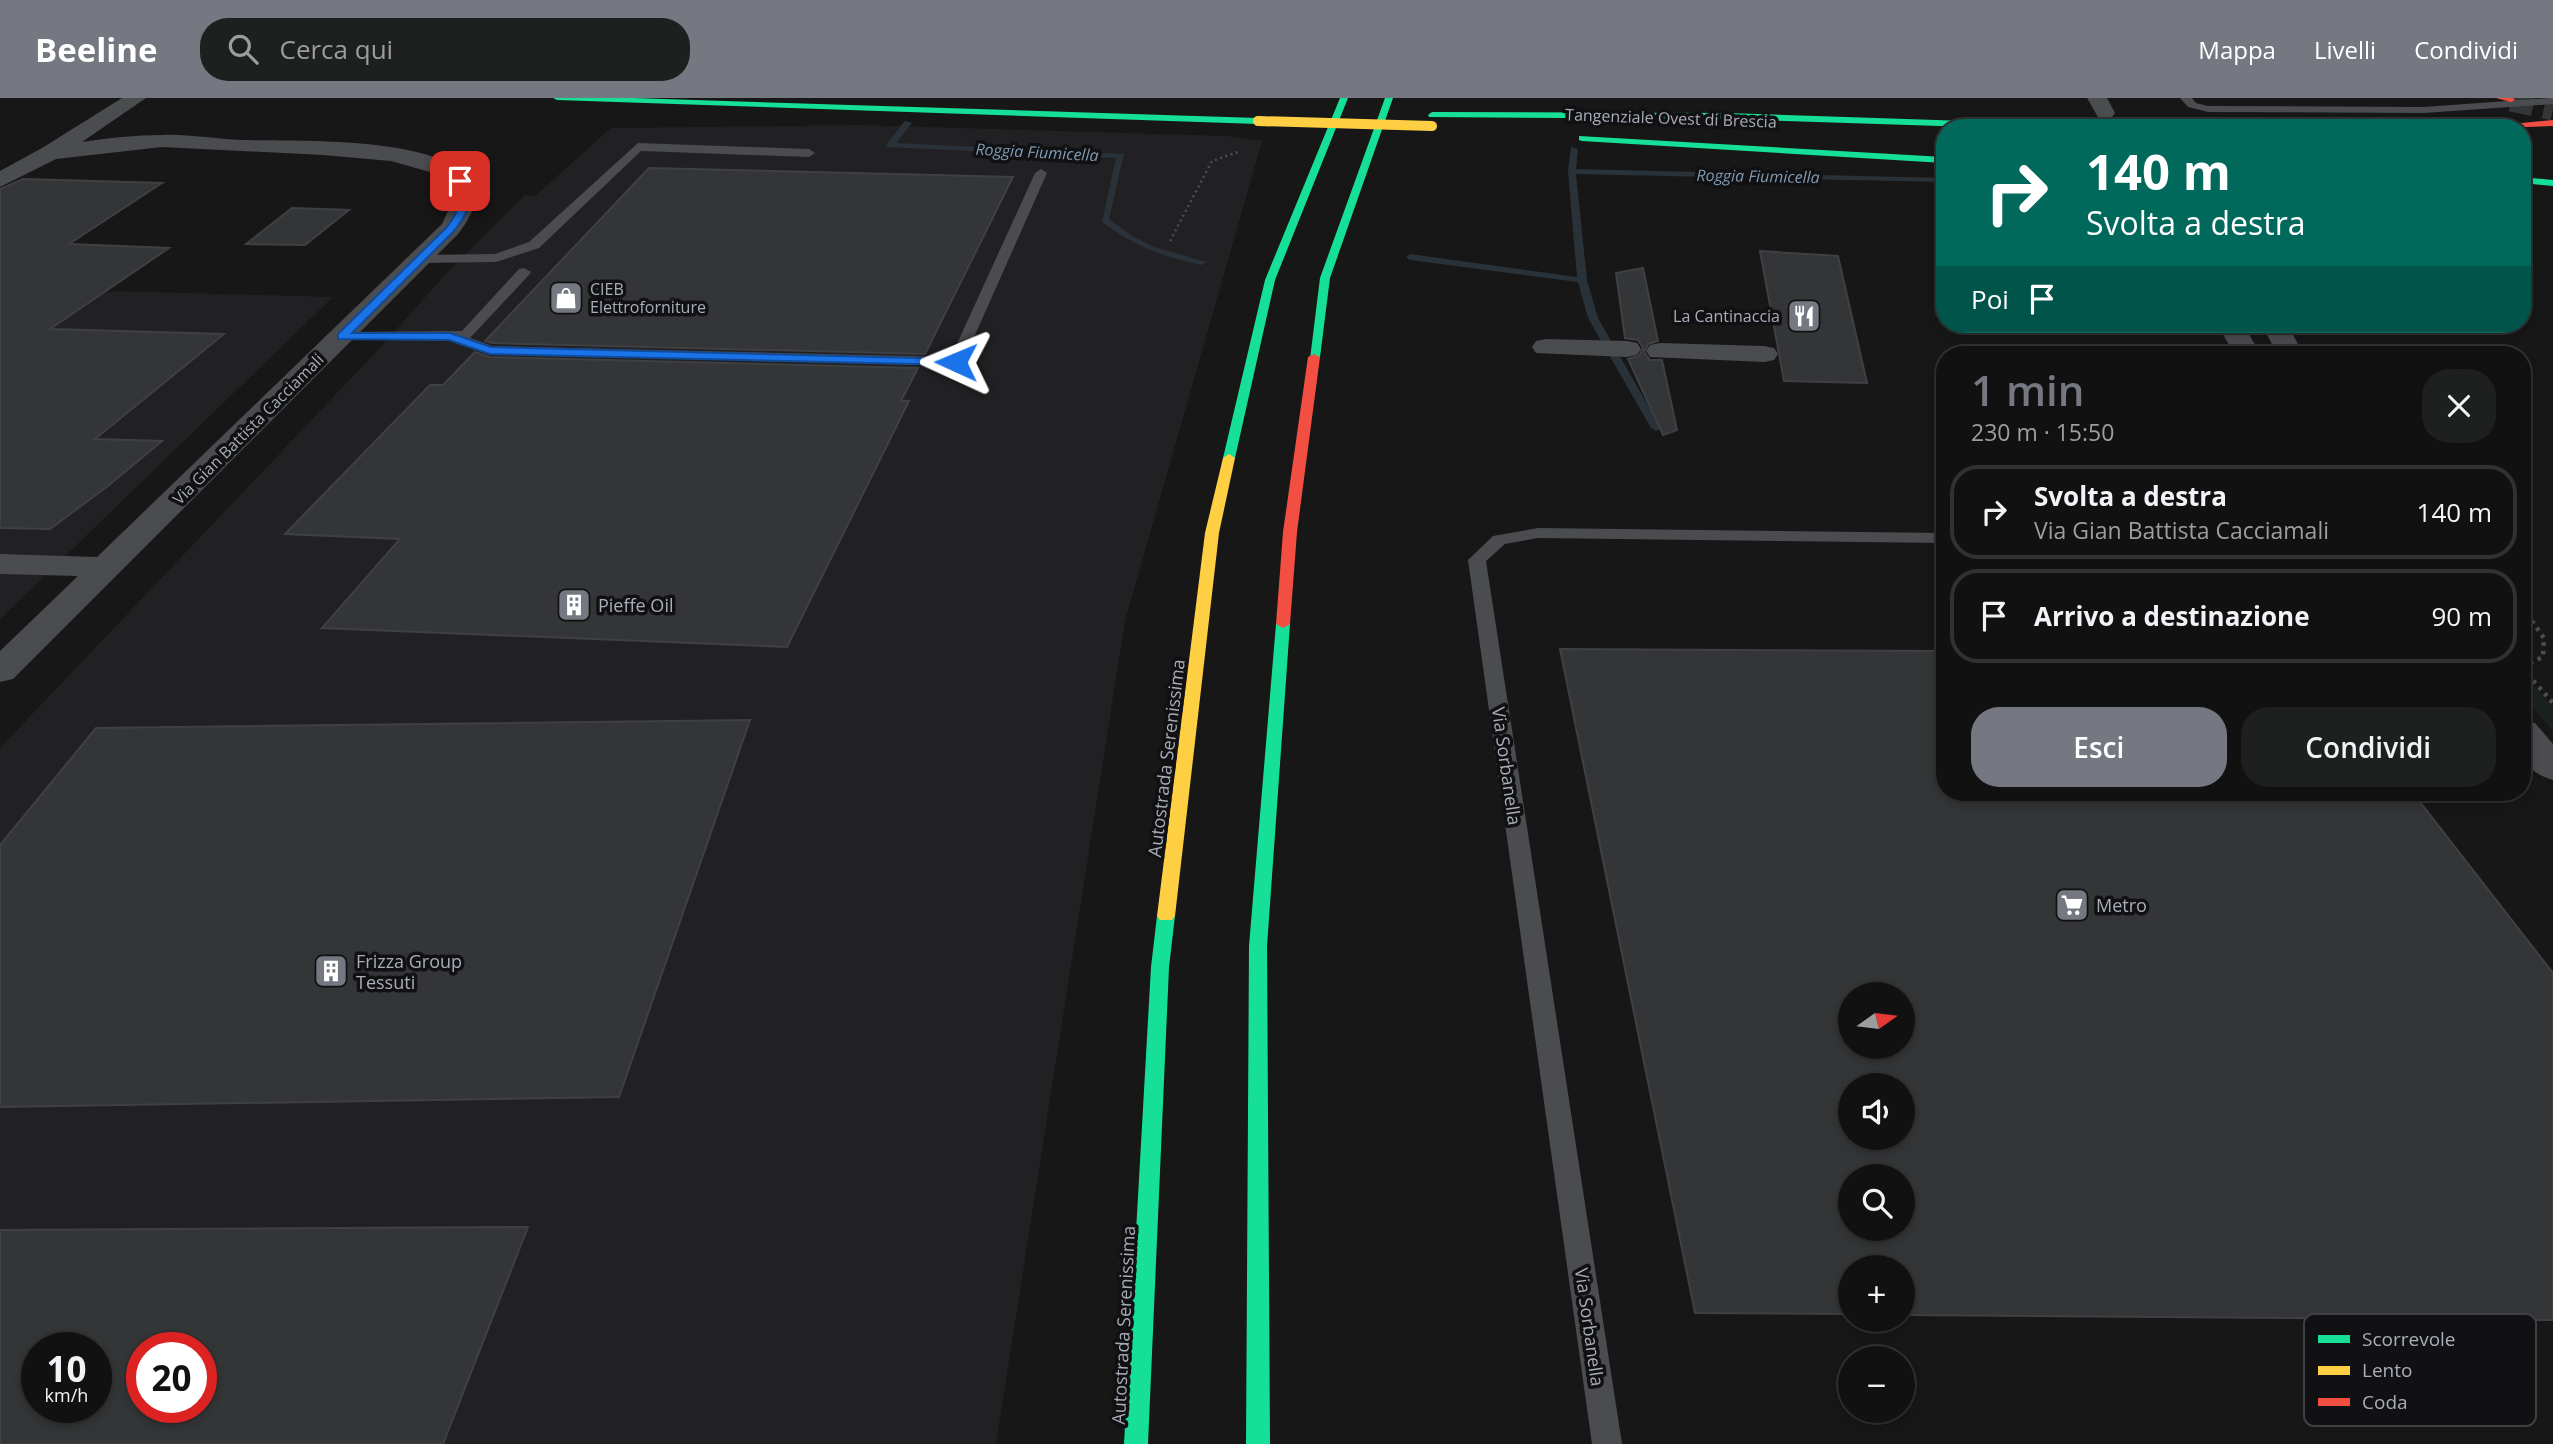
<!DOCTYPE html>
<html lang="it">
<meta charset="utf-8">
<style>
:root{--surface:#111;--page:#1e1f1f;--text:#f1f3f6;--muted:#9c9d9f;--line:#303131;--accent:#757880}
body{margin:0;font-family:"Open Sans",sans-serif;background:var(--page);color:var(--text);height:100vh;display:flex;flex-direction:column;font-size:26px;white-space:nowrap}
*{box-sizing:border-box;margin:0}
p{font-size:23px;color:var(--muted)}
.icon{flex:none;width:38px;height:38px;fill:none;stroke:currentColor;stroke-width:2;stroke-linecap:round;stroke-linejoin:round}
.map{position:relative;flex:1;overflow:hidden}
.drawer{position:absolute;left:1936px;top:248px;width:595px;height:455px;display:flex;flex-direction:column;background:var(--surface);border-radius:28px;box-shadow:0 4px 10px #0003,0 0 0 2px var(--line)}
.drawer>*{flex:none}
.top-card{position:absolute;left:1936px;top:21px;width:595px;height:214px;border-radius:28px;box-shadow:0 4px 10px #0003,0 0 0 2px var(--line);background:#00695c;color:#fff;overflow:hidden}
.needle{width:46px;rotate:76deg}
.buttons{position:absolute;left:1838px;top:884px;display:grid;gap:14px}
.buttons a{display:grid;place-items:center;width:77px;height:77px;border-radius:50%;background:var(--surface);box-shadow:0 4px 10px #0003,0 0 0 2px var(--line);font-size:35px}
.speed{position:absolute;left:21px;top:1234px;display:flex;gap:14px;font-size:35px;font-weight:700;text-align:center}
.speed>*{display:grid;place-content:center;width:91px;height:91px;border-radius:50%;background:var(--surface);box-shadow:0 4px 10px #0003,0 0 0 2px var(--line);line-height:1}
.speed small{font-size:18px;font-weight:400}
.speed .limit{border:10px solid #d22;background:#fff;color:#111}
.pin{position:absolute;display:grid;place-items:center;width:60px;height:60px;color:#fff;margin:-30px;border-radius:14px;box-shadow:0 4px 10px #0006}
.me{position:absolute;width:77px;margin:-38px;rotate:271deg;stroke-linejoin:round;filter:drop-shadow(0 0 5px #0008)}
.turn{display:flex;align-items:center;gap:24px;height:147px;padding:0 35px;font-size:32px}
.turn .icon{width:91px;height:91px;stroke-width:2.5}
.turn b{display:block;font-size:49px;line-height:60px}
.then{display:flex;align-items:center;height:66px;padding:0 35px;background:#0003;gap:14px;font-size:26px}
.round{display:grid;place-items:center;flex:none;width:74px;height:74px;border-radius:28px;background:var(--page)}
.headline{display:flex;align-items:center;justify-content:space-between;height:119px;padding:0 35px}
h1{font-size:42px;font-weight:600;line-height:52px;color:var(--accent)}
.primary-button{display:flex;gap:14px;margin-top:auto;padding:14px 35px}
.primary-button a{flex:1;height:80px;border-radius:28px;background:var(--accent);color:#fff;font-size:28px;font-weight:600;line-height:80px;text-align:center}
.primary-button a+a{background:var(--page);color:var(--text)}
ul{padding:0;list-style:none}
li{display:flex;align-items:center;gap:21px;height:94px;margin:0 14px 10px;padding:0 21px;border:4px solid var(--line);border-radius:28px}
li div{flex:1}
li b{display:block;font-size:26px}
li em{font-style:normal}
header{display:flex;align-items:center;gap:42px;box-sizing:border-box;height:98px;padding:0 35px;background:var(--accent);color:#fff}
header strong{font-size:33px}
nav{display:flex;gap:38px;margin-inline-start:auto;font-size:24px}
.search{width:490px;height:63px;background:var(--page);display:flex;align-items:center;gap:18px;box-sizing:border-box;padding:0 24px;border-radius:28px;color:var(--muted);font-size:26px}
.map>svg:first-child{display:block}
</style>
<header>
<strong>Beeline</strong>
<div class="search"><svg class="icon" aria-label="search" viewBox="0 0 24 24"><circle cx="10" cy="10" r="6"/><path d="M15 15l6 6"/></svg>Cerca qui</div>
<nav><a>Mappa</a><a>Livelli</a><a>Condividi</a></nav>
</header>
<div class="map">
<svg width="2553" height="1346" viewBox="0 0 2553 1346">
<rect width="100%" height="100%" fill="#171717"/>
<g fill="#212124" fill-rule="evenodd">
<path d="M 860,27 L 1227,38 L 1262,43 L 1125,523 L 996,1346 L 0,1346 L 0,650 L 376,254 L 445,177 L 525,97 L 535,98 L 611,30 ZM 37,1250 L 96,1250 L 96,1309 L 37,1309 ZM 142,1250 L 201,1250 L 201,1309 L 142,1309 Z"/>
<path d="M 115,193 L 333,199 L 0,521 L 0,195 L 80,199 Z"/>
</g>
<path fill="#1b211c" d="M 2522,575 L 2553,609 L 2553,633 L 2522,598 Z"/>
<g fill="none" stroke-linecap="round" stroke-linejoin="round">
<g fill="#2a3239" fill-rule="evenodd">
<path d="M 905,23 L 912,25 L 896,45 L 1124,56 L 1109,121 L 1132,138 L 1154,149 L 1206,164 L 1202,167 C 1164,159 1133,148 1102,124 L 1116,60 L 887,49 L 887,45 Z"/>
<path d="M 1571,49 L 1578,51 L 1576,71 L 1944,80 L 1944,84 L 1576,76 L 1587,182 L 1598,220 L 1661,330 L 1656,333 L 1651,330 L 1588,220 L 1578,184 L 1410,162 L 1406,159 L 1410,156 L 1577,179 L 1568,73 Z"/>
</g>
</g>
<g fill="#343537" stroke="#3f4043" stroke-width="2" fill-rule="evenodd">
<path d="M 649,70 L 1013,79 L 925,256 L 492,245 L 485,243 Z"/>
<path d="M 23,81 L 162,85 L 69,146 L 169,150 L 50,231 L 224,236 L 95,341 L 162,343 L 108,388 L 50,431 L 0,430 L 0,91 Z"/>
<path d="M 292,110 L 349,112 L 305,147 L 246,146 Z"/>
<path d="M 1760,153 L 1838,158 L 1867,285 L 1784,283 Z"/>
<path d="M 1643,170 L 1658,243 L 1648,246 L 1644,254 L 1650,262 L 1662,262 L 1677,332 L 1663,337 L 1628,261 L 1639,258 L 1643,250 L 1638,242 L 1625,240 L 1616,175 Z"/>
<path d="M 475,254 L 490,259 L 918,270 L 901,303 L 909,303 L 787,549 L 322,530 L 400,441 L 285,436 L 430,287 L 443,287 Z"/>
<path d="M 1560,551 L 1944,553 L 1944,695 L 2413,695 L 2553,875 L 2553,1222 L 1902,1217 L 1902,1169 L 1850,1169 L 1850,1216 L 1695,1215 ZM 1850,896 L 1902,896 L 1902,948 L 1850,948 ZM 1850,987 L 1902,987 L 1902,1040 L 1850,1040 ZM 1850,1078 L 1902,1078 L 1902,1130 L 1850,1130 Z"/>
<path d="M 750,622 L 619,999 L 0,1009 L 0,747 L 96,630 Z"/>
<path d="M 528,1129 L 443,1346 L 0,1346 L 0,1132 ZM 37,1250 L 96,1250 L 96,1309 L 37,1309 ZM 142,1250 L 201,1250 L 201,1309 L 142,1309 Z"/>
</g>
<g fill="none" stroke-linecap="round" stroke-linejoin="round">
<path stroke="#343537" stroke-width="23" stroke-dasharray="23 11" stroke-linecap="butt" d="M 2511,2 L 2553,11"/>
<path stroke="#4d4e52" stroke-width="2.5" stroke-dasharray="2 3.5" stroke-linecap="butt" d="M 1170,143 L 1212,63 L 1238,54"/>
<g stroke="#4d4e52" stroke-width="4.5" stroke-dasharray="3.5 5" stroke-linecap="butt">
<path d="M 2522,509 L 2544,540 L 2543,559 L 2522,569"/>
<path d="M 2522,570 L 2553,605"/>
</g>
<g fill="#4b4c50" fill-rule="evenodd">
<path d="M 2180,0 L 2192,0 L 2196,5 L 2208,8 L 2424,9 L 2550,0 L 2553,0 L 2553,6 L 2424,15 L 2208,14 L 2188,9 Z"/>
<path d="M 638,45 L 809,51 L 815,55 L 809,59 L 641,53 L 539,150 L 496,164 L 420,165 L 413,161 L 420,157 L 495,156 L 529,144 Z"/>
<path d="M 1041,71 L 1047,75 L 963,264 L 956,268 L 490,256 L 448,242 L 342,242 L 335,238 L 342,234 L 462,233 L 519,171 L 524,170 L 531,174 L 529,177 L 470,240 L 492,248 L 951,259 L 1035,75 Z"/>
<path d="M 1538,430 L 1944,435 L 1944,445 L 1538,440 L 1505,446 L 1486,463 L 1622,1346 L 1592,1346 L 1468,462 L 1493,438 Z"/>
</g>
<g fill="#4b4c50" fill-rule="evenodd">
<path d="M 122,0 L 146,0 L 82,44 C 109,40 135,37 162,37 C 188,36 215,41 241,42 C 295,43 432,38 468,79 C 485,98 470,120 458,136 L 13,581 L 0,584 L 0,553 L 78,478 L 0,476 L 0,456 L 97,459 L 442,126 L 453,102 L 451,87 L 437,76 L 391,63 L 323,57 L 162,49 L 56,61 L 0,89 L 0,73 L 42,50 Z"/>
<path d="M 2087,0 L 2107,0 L 2115,15 L 2112,19 L 2098,19 Z"/>
<path d="M 2217,226 L 2243,226 L 2261,257 L 2235,257 Z"/>
<path d="M 2261,226 L 2287,226 L 2304,257 L 2278,257 Z"/>
<path d="M 1546,241 L 1627,243 L 1637,245 L 1641,251 L 1637,257 L 1627,259 L 1536,255 L 1532,249 L 1536,243 Z"/>
<path d="M 1660,245 L 1764,248 L 1774,250 L 1778,256 L 1774,262 L 1764,264 L 1650,259 L 1646,253 L 1650,247 Z"/>
<path d="M 2522,622 L 2535,625 L 2553,646 L 2553,682 C 2520,673 2521,650 2522,622 Z"/>
</g>
<g fill="#16e098" fill-rule="evenodd">
<path d="M 553,0 L 633,0 L 1258,20 L 1262,23 L 1258,26 L 557,2 Z"/>
<path d="M 1340,0 L 1348,0 L 1275,182 L 1235,360 L 1233,363 L 1225,363 L 1223,360 L 1265,182 Z"/>
<path d="M 1385,0 L 1393,0 L 1330,180 L 1320,259 L 1310,261 L 1320,180 Z"/>
<path d="M 1432,14 L 1726,15 L 2058,26 L 2061,22 L 2231,27 L 2235,30 L 2002,30 L 1726,21 L 1429,19 L 1428,17 Z"/>
<path d="M 1579,38 L 1944,59 L 1944,65 L 1582,43 L 1579,42 Z"/>
<path d="M 2522,79 L 2553,82 L 2553,88 L 2522,85 Z"/>
<path d="M 1283,522 L 1290,526 L 1267,848 L 1270,1346 L 1246,1346 L 1249,848 L 1276,526 Z"/>
<path d="M 1166,812 L 1172,814 L 1175,818 L 1169,869 L 1148,1346 L 1124,1346 L 1151,869 L 1157,818 L 1160,814 Z"/>
</g>
<path fill="#ffcf43" fill-rule="evenodd" d="M 1229,356 L 1235,360 L 1219,435 L 1175,818 L 1172,822 L 1160,822 L 1157,818 L 1205,435 L 1223,360 Z"/>
<g fill="#f24e42" fill-rule="evenodd">
<path d="M 2496,0 L 2513,0 L 2515,2 L 2511,4 Z"/>
<path d="M 2553,22 L 2553,28 L 2497,30 L 2501,27 Z"/>
<path d="M 1314,256 L 1320,259 L 1297,434 L 1290,526 L 1283,530 L 1276,526 L 1283,434 L 1308,259 Z"/>
</g>
<path stroke="#ffcf43" stroke-width="10" d="M 1258,23 L 1432,28"/>
</g>
<path fill="#1a73e8" stroke="#114b97" stroke-width="2" d="M 460,80 L 465,83 C 473,107 469,113 454,133 L 352,235 L 450,235 L 491,249 L 956,261 L 962,264 L 956,267 L 490,256 L 449,242 L 338,241 L 338,236 L 447,129 C 461,110 462,105 455,83 Z"/>
<defs>
<symbol id="shop-square" viewBox="-11 -11 22 22"><rect x="-9" y="-9" width="18" height="18" rx="4" fill="#757880" stroke="#111113"/><path d="M-5-2.5h2.3a2.7 3.5 0 0 1 5.4 0H5L5.5 6h-11ZM-1.5-2.5h3a1.5 2.3 0 0 0-3 0Z" fill="#fff"/></symbol>
<symbol id="restaurant-square" viewBox="-11 -11 22 22"><rect x="-9" y="-9" width="18" height="18" rx="4" fill="#757880" stroke="#111113"/><path d="M-5-6h1v4h1v-4h1v4h1v-4h1v5L-1.5 .5V6h-2V.5L-5-1ZM5-6V6H3V1.5H1.5Q1.5-4 5-6Z" fill="#fff"/></symbol>
<symbol id="building-square" viewBox="-11 -11 22 22"><rect x="-9" y="-9" width="18" height="18" rx="4" fill="#757880" stroke="#111113"/><path d="M-4-6H4V6H1V3H-1V6H-4ZM-2.5-4.3h1.7v1.8h-1.7ZM.8-4.3h1.7v1.8H.8ZM-2.5-1h1.7V.8h-1.7ZM.8-1h1.7V.8H.8Z" fill="#fff"/></symbol>
<symbol id="supermarket-square" viewBox="-11 -11 22 22"><rect x="-9" y="-9" width="18" height="18" rx="4" fill="#757880" stroke="#111113"/><path d="M-6-5.5h2.5l.6 2H6L4.5 2H-2.5L-4.4-4H-6ZM-1.5 3.2a1.3 1.3 0 1 0 .1 0ZM3 3.2a1.3 1.3 0 1 0 .1 0Z" fill="#fff"/></symbol>
</defs>
<g fill-rule="evenodd">
<use href="#shop-square" x="547" y="181" width="38" height="38"/>
<use href="#restaurant-square" x="1785" y="199" width="38" height="38"/>
<use href="#building-square" x="555" y="488" width="38" height="38"/>
<use href="#supermarket-square" x="2053" y="788" width="38" height="38"/>
<use href="#building-square" x="312" y="854" width="38" height="38"/>
</g>
<g text-anchor="middle" dominant-baseline="central" stroke-width="7" stroke-linejoin="round" paint-order="stroke">
<g font-size="16" fill="#a8adb8" stroke="#111113">
<text transform="translate(1671 20) rotate(2)">Tangenziale Ovest di Brescia</text>
<text transform="translate(248 331) rotate(-45)">Via Gian Battista Cacciamali</text>
</g>
<g font-size="16" font-style="italic" fill="#7f9bb3" stroke="#111113">
<text transform="translate(1037 54) rotate(3)">Roggia Fiumicella</text>
<text transform="translate(1758 78) rotate(1)">Roggia Fiumicella</text>
</g>
<g font-size="16" fill="#a8adb8" stroke="#111113" text-anchor="start">
<text x="590" y="191">CIEB<tspan x="590" dy="18">Elettroforniture</tspan></text>
<text x="1780" y="218" text-anchor="end">La Cantinaccia</text>
</g>
<g font-size="18" fill="#a8adb8" stroke="#111113" text-anchor="start">
<text x="598" y="507">Pieffe Oil</text>
<text x="2096" y="807">Metro</text>
<text x="356" y="863">Frizza Group<tspan x="356" dy="21">Tessuti</tspan></text>
</g>
<g font-size="18" fill="#a8adb8" stroke="#111113">
<text transform="translate(1166 660) rotate(-83)">Autostrada Serenissima</text>
<text transform="translate(1507 668) rotate(82)">Via Sorbanella</text>
<text transform="translate(1123 1227) rotate(-87)">Autostrada Serenissima</text>
<text transform="translate(1590 1229) rotate(82)">Via Sorbanella</text>
</g>
</g>
<rect x="2304" y="1216" width="232" height="112" rx="10" fill="#111113" stroke="#3e4045" stroke-width="2"/>
<rect x="2318" y="1237" width="32" height="8" fill="#16e098"/>
<rect x="2318" y="1268" width="32" height="9" fill="#ffcf43"/>
<rect x="2318" y="1300" width="32" height="8" fill="#f24e42"/>
<g font-size="19" fill="#a8adb8">
<text x="2362" y="1248">Scorrevole</text>
<text x="2362" y="1279">Lento</text>
<text x="2362" y="1311">Coda</text>
</g>
</svg>
<div class="buttons">
<a><svg class="needle" viewBox="-14 -14 28 28"><path d="M0-13l5 13h-10z" fill="#e53935"/><path d="M0 13l5-13h-10z" fill="#9c9d9f"/></svg></a>
<a><svg class="icon" aria-label="sound" viewBox="0 0 24 24"><path d="M4 9h4l5-4v14l-5-4H4zM17 9q2 3 0 6"/></svg></a>
<a><svg class="icon" aria-label="search" viewBox="0 0 24 24"><circle cx="10" cy="10" r="6"/><path d="M15 15l6 6"/></svg></a>
<a>+</a>
<a>−</a>
</div>
<div class="speed"><div>10<small>km/h</small></div><div class="limit">20</div></div>
<div class="pin" style="left:460px;top:83px;background:#d93025"><svg class="icon" aria-label="arrive" viewBox="0 0 24 24"><path d="M6 21V4h12l-3 4 3 4H6"/></svg></div>
<svg class="me" style="left:956px;top:264px" viewBox="-20 -20 40 40"><path d="M0-17L14 15 0 8-14 15z" fill="#1a73e8" stroke="#fff" stroke-width="4"/></svg>
<div class="top-card">
<div class="turn"><svg class="icon" aria-label="right" viewBox="0 0 24 24"><path d="M7 20v-9h11M14 6l5 5-5 5"/></svg><div><b>140 m</b>Svolta a destra</div></div>
<div class="then">Poi<svg class="icon" aria-label="arrive" viewBox="0 0 24 24"><path d="M6 21V4h12l-3 4 3 4H6"/></svg></div>
</div>
<section class="drawer">
<div class="headline"><div><h1>1 min</h1><p>230 m · 15:50</p></div><a class="round"><svg class="icon" aria-label="close" viewBox="0 0 24 24"><path d="M6 6l12 12M18 6L6 18"/></svg></a></div>
<ul>
<li><svg class="icon" aria-label="right" viewBox="0 0 24 24"><path d="M7 20v-9h11M14 6l5 5-5 5"/></svg><div><b>Svolta a destra</b><p>Via Gian Battista Cacciamali</p></div><em>140 m</em></li>
<li><svg class="icon" aria-label="arrive" viewBox="0 0 24 24"><path d="M6 21V4h12l-3 4 3 4H6"/></svg><div><b>Arrivo a destinazione</b></div><em>90 m</em></li>
</ul>
<div class="primary-button"><a>Esci</a><a>Condividi</a></div>
</section>
</div>
